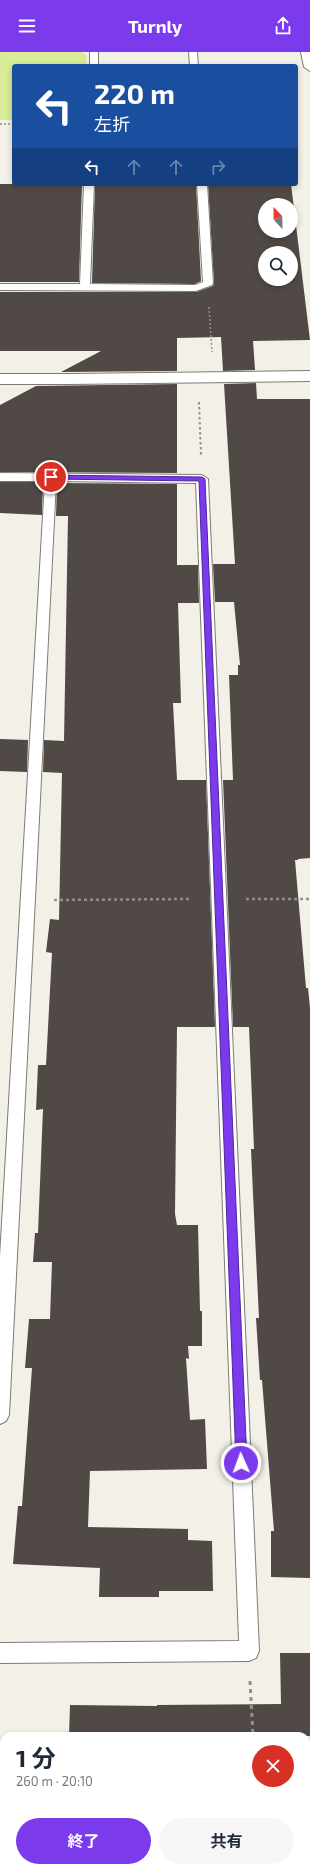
<!DOCTYPE html>
<html lang="ja">
<meta charset="utf-8">
<style>
:root{--surface:#fff;--page:#f6f6f7;--text:#1f2937;--muted:#747a83;--accent:#7c3aed}
body{margin:0;font-family:"Exo 2","Noto Sans JP",sans-serif;background:var(--page);color:var(--text);height:100vh;display:flex;flex-direction:column;font-size:15px;white-space:nowrap}
*{box-sizing:border-box;margin:0}
p{font-size:13px;color:var(--muted)}
.icon{flex:none;width:22px;height:22px;fill:none;stroke:currentColor;stroke-width:2;stroke-linecap:round;stroke-linejoin:round}
.map{position:relative;flex:1;overflow:hidden}
.drawer{position:absolute;left:0px;top:1680px;width:310px;height:140px;display:flex;flex-direction:column;background:var(--surface);border-radius:12px 12px 0 0;box-shadow:0 2px 6px #0003}
.drawer>*{flex:none}
.guide{position:absolute;left:12px;top:12px;width:286px;height:122px;border-radius:4px;box-shadow:0 2px 6px #0003;background:#1a4fa0;color:#fff;overflow:hidden}
.needle{width:26px;rotate:338deg}
.buttons{position:absolute;left:258px;top:146px;display:grid;gap:8px}
.buttons a{display:grid;place-items:center;width:40px;height:40px;border-radius:50%;background:var(--surface);box-shadow:0 2px 6px #0003;font-size:20px}
.pin{position:absolute;display:grid;place-items:center;width:34px;height:34px;color:#fff;margin:-17px;border:2px solid #fff;border-radius:50%;box-shadow:0 1px 4px #0007}
.me{position:absolute;width:44px;margin:-22px;rotate:358deg;stroke-linejoin:round;filter:drop-shadow(0 0 3px #0008)}
.turn{display:flex;align-items:center;gap:14px;height:84px;padding:0 16px;font-size:18px}
.turn .icon{width:52px;height:52px;stroke-width:2.5}
.turn b{display:block;font-size:28px;line-height:34px}
.lanes{display:flex;align-items:center;height:38px;padding:0 16px;background:#0003;justify-content:center;gap:20px;direction:ltr}
.lanes .off{opacity:.35}
.round{display:grid;place-items:center;flex:none;width:42px;height:42px;border-radius:21px;background:var(--page)}
.summary{display:flex;align-items:center;justify-content:space-between;height:68px;padding:0 16px}
h1{font-size:24px;font-weight:700;line-height:30px}
.cta{display:flex;gap:8px;margin-top:auto;padding:8px 16px}
.cta a{flex:1;height:46px;border-radius:24px;background:var(--accent);color:#fff;font-size:16px;font-weight:700;line-height:46px;text-align:center}
.cta a+a{background:var(--page);color:var(--text)}
header{display:flex;justify-content:space-between;align-items:center;height:52px;padding:0 16px;background:var(--accent);color:#fff;font-size:18px;font-weight:700}
.map>svg:first-child{display:block}
</style>
<header><svg class="icon" aria-label="menu" viewBox="0 0 24 24"><path d="M4 6h16M4 12h16M4 18h16"/></svg>Turnly<svg class="icon" aria-label="share" viewBox="0 0 24 24"><path d="M12 15V3M7 8l5-5 5 5M5 13v7h14v-7"/></svg></header>
<div class="map">
<svg width="310" height="1820" viewBox="0 0 310 1820">
<rect width="100%" height="100%" fill="#f2f0e7"/>
<path fill="#d7eb98" d="M 0,0 L 81,0 L 87,3 L 86,14 L 14,14 L 14,68 L 0,68 Z"/>
<g fill="#514946" fill-rule="evenodd">
<path d="M 0,132 L 82,132 L 79,230 L 0,230 Z"/>
<path d="M 95,132 L 196,132 L 201,229 L 195,232 L 92,231 Z"/>
<path d="M 208,132 L 291,132 L 310,288 L 253,289 L 255,318 L 223,319 L 221,285 L 177,286 L 177,319 L 61,320 L 101,299 L 0,299 L 0,240 L 196,240 L 213,234 L 214,231 ZM 265,153 L 291,153 L 291,179 L 265,179 ZM 265,201 L 291,201 L 291,227 L 265,227 Z"/>
<path d="M 256,331 L 257,347 L 310,347 L 310,806 L 298,807 L 298,808 L 295,808 L 306,936 L 308,936 L 310,956 L 310,1526 L 271,1525 L 271,1479 L 274,1479 L 262,1328 L 260,1328 L 256,1266 L 259,1266 L 253,1142 L 251,1097 L 254,1097 L 249,975 L 233,975 L 223,728 L 233,728 L 229,623 L 238,623 L 238,613 L 240,613 L 234,550 L 215,550 L 213,512 L 235,512 L 224,332 Z"/>
<path d="M 177,332 L 177,421 L 0,420 L 0,353 L 36,334 Z"/>
<path d="M 0,430 L 43,430 L 42,463 L 0,461 Z"/>
<path d="M 57,431 L 177,432 L 177,513 L 198,513 L 199,551 L 178,551 L 181,651 L 173,651 L 177,728 L 206,728 L 215,975 L 177,975 L 175,1162 L 177,1173 L 198,1173 L 200,1259 L 202,1259 L 202,1294 L 188,1294 L 189,1307 L 186,1306 L 190,1368 L 205,1367 L 207,1417 L 90,1419 L 88,1475 L 188,1477 L 188,1488 L 212,1489 L 213,1539 L 159,1539 L 159,1545 L 99,1545 L 100,1516 L 13,1512 L 18,1454 L 22,1454 L 32,1316 L 25,1316 L 29,1267 L 50,1267 L 52,1210 L 33,1210 L 35,1181 L 38,1181 L 43,1057 L 36,1058 L 38,1013 L 46,1013 L 52,901 L 46,900 L 50,867 L 59,868 L 62,721 L 43,720 L 44,688 L 64,689 L 68,464 L 56,464 Z"/>
<path d="M 0,687 L 28,688 L 27,720 L 0,719 Z"/>
<path d="M 280,1601 L 310,1601 L 310,1684 L 69,1684 L 70,1653 L 157,1654 L 157,1653 L 281,1652 Z"/>
</g>
<g fill="none" stroke-linecap="round" stroke-linejoin="round">
<defs>
<g id="service">
<rect x="90" y="0" width="8" height="14"/>
<path d="M 189,0 L 197,0 L 198,14 L 190,14 Z"/>
<path d="M 84,132 L 94,132 L 90,232 L 195,233 L 203,230 L 197,132 L 207,132 L 213,231 L 212,233 L 196,239 L 0,238 L 0,232 L 80,232 Z"/>
<path d="M 0,421 L 202,423 L 208,427 L 259,1599 L 256,1606 L 249,1609 L 0,1611 L 0,1591 L 239,1589 L 196,431 L 56,429 L 9,1363 L 6,1369 L 0,1372 L 0,1205 L 45,429 L 0,429 Z"/>
</g>
<path id="minor" d="M 0,322 L 69,322 L 75,324 L 77,327 L 75,330 L 69,332 L 0,332 Z"/>
<g id="tertiary">
<path d="M 301,0 L 310,0 L 310,19 L 304,15 Z"/>
<path d="M 310,319 L 310,329 L 69,332 L 63,330 L 61,327 L 63,324 L 69,322 Z"/>
</g>
</defs>
<use href="#service" stroke="#7d7b74" stroke-width="2"/>
<use href="#minor" stroke="#7d7b74" stroke-width="2"/>
<use href="#tertiary" stroke="#7d7b74" stroke-width="2"/>
<g stroke="#93918b" stroke-width="1.5" stroke-dasharray="2 2" stroke-linecap="butt">
<path d="M 0,72 L 14,72"/>
<path d="M 209,255 L 212,300"/>
</g>
<path stroke="#93918b" stroke-width="2" stroke-dasharray="2.5 2.5" stroke-linecap="butt" d="M 199,350 L 201,403"/>
<g stroke="#93918b" stroke-width="2.5" stroke-dasharray="3 3" stroke-linecap="butt">
<path d="M 246,847 L 310,847"/>
<path d="M 54,848 L 191,847"/>
</g>
<g stroke="#93918b" stroke-width="3" stroke-dasharray="4 4" stroke-linecap="butt">
<path d="M 250,1629 L 253,1684"/>
<path d="M 259,1816 L 260,1820"/>
</g>
<use href="#service" fill="#fff" fill-rule="evenodd"/>
<use href="#minor" fill="#fff" fill-rule="evenodd"/>
<use href="#tertiary" fill="#fff" fill-rule="evenodd"/>
</g>
<path fill="#7c3aed" stroke="#51269a" d="M 48,423 L 202,425 L 205,427 L 247,1411 L 245,1415 L 241,1416 L 237,1415 L 236,1411 L 199,429 L 51,427 L 47,425 Z"/>
</svg>
<div class="buttons">
<a><svg class="needle" viewBox="-14 -14 28 28"><path d="M0-13l5 13h-10z" fill="#e53935"/><path d="M0 13l5-13h-10z" fill="#747a83"/></svg></a>
<a><svg class="icon" aria-label="search" viewBox="0 0 24 24"><circle cx="10" cy="10" r="6"/><path d="M15 15l6 6"/></svg></a>
</div>
<div class="pin" style="left:51px;top:425px;background:#d93025"><svg class="icon" aria-label="arrive" viewBox="0 0 24 24"><path d="M6 21V4h12l-3 4 3 4H6"/></svg></div>
<svg class="me" style="left:241px;top:1411px" viewBox="-20 -20 40 40"><circle r="17" fill="#7c3aed" stroke="#fff" stroke-width="3"/><path d="M0-11L8 9 0 5-8 9z" fill="#fff"/></svg>
<div class="guide">
<div class="turn"><svg class="icon" aria-label="left" viewBox="0 0 24 24"><path d="M17 20v-9H6M10 6l-5 5 5 5"/></svg><div><b>220 m</b>左折</div></div>
<div class="lanes"><svg class="icon" aria-label="left" viewBox="0 0 24 24"><path d="M17 20v-9H6M10 6l-5 5 5 5"/></svg><svg class="icon off" aria-label="ahead" viewBox="0 0 24 24"><path d="M12 20V5M6 11l6-6 6 6"/></svg><svg class="icon off" aria-label="ahead" viewBox="0 0 24 24"><path d="M12 20V5M6 11l6-6 6 6"/></svg><svg class="icon off" aria-label="right" viewBox="0 0 24 24"><path d="M7 20v-9h11M14 6l5 5-5 5"/></svg></div>
</div>
<section class="drawer">
<div class="summary"><div><h1>1 分</h1><p>260 m · 20:10</p></div><a class="round" style="background:#d93025;color:#fff"><svg class="icon" aria-label="close" viewBox="0 0 24 24"><path d="M6 6l12 12M18 6L6 18"/></svg></a></div>
<div class="cta"><a>終了</a><a>共有</a></div>
</section>
</div>
